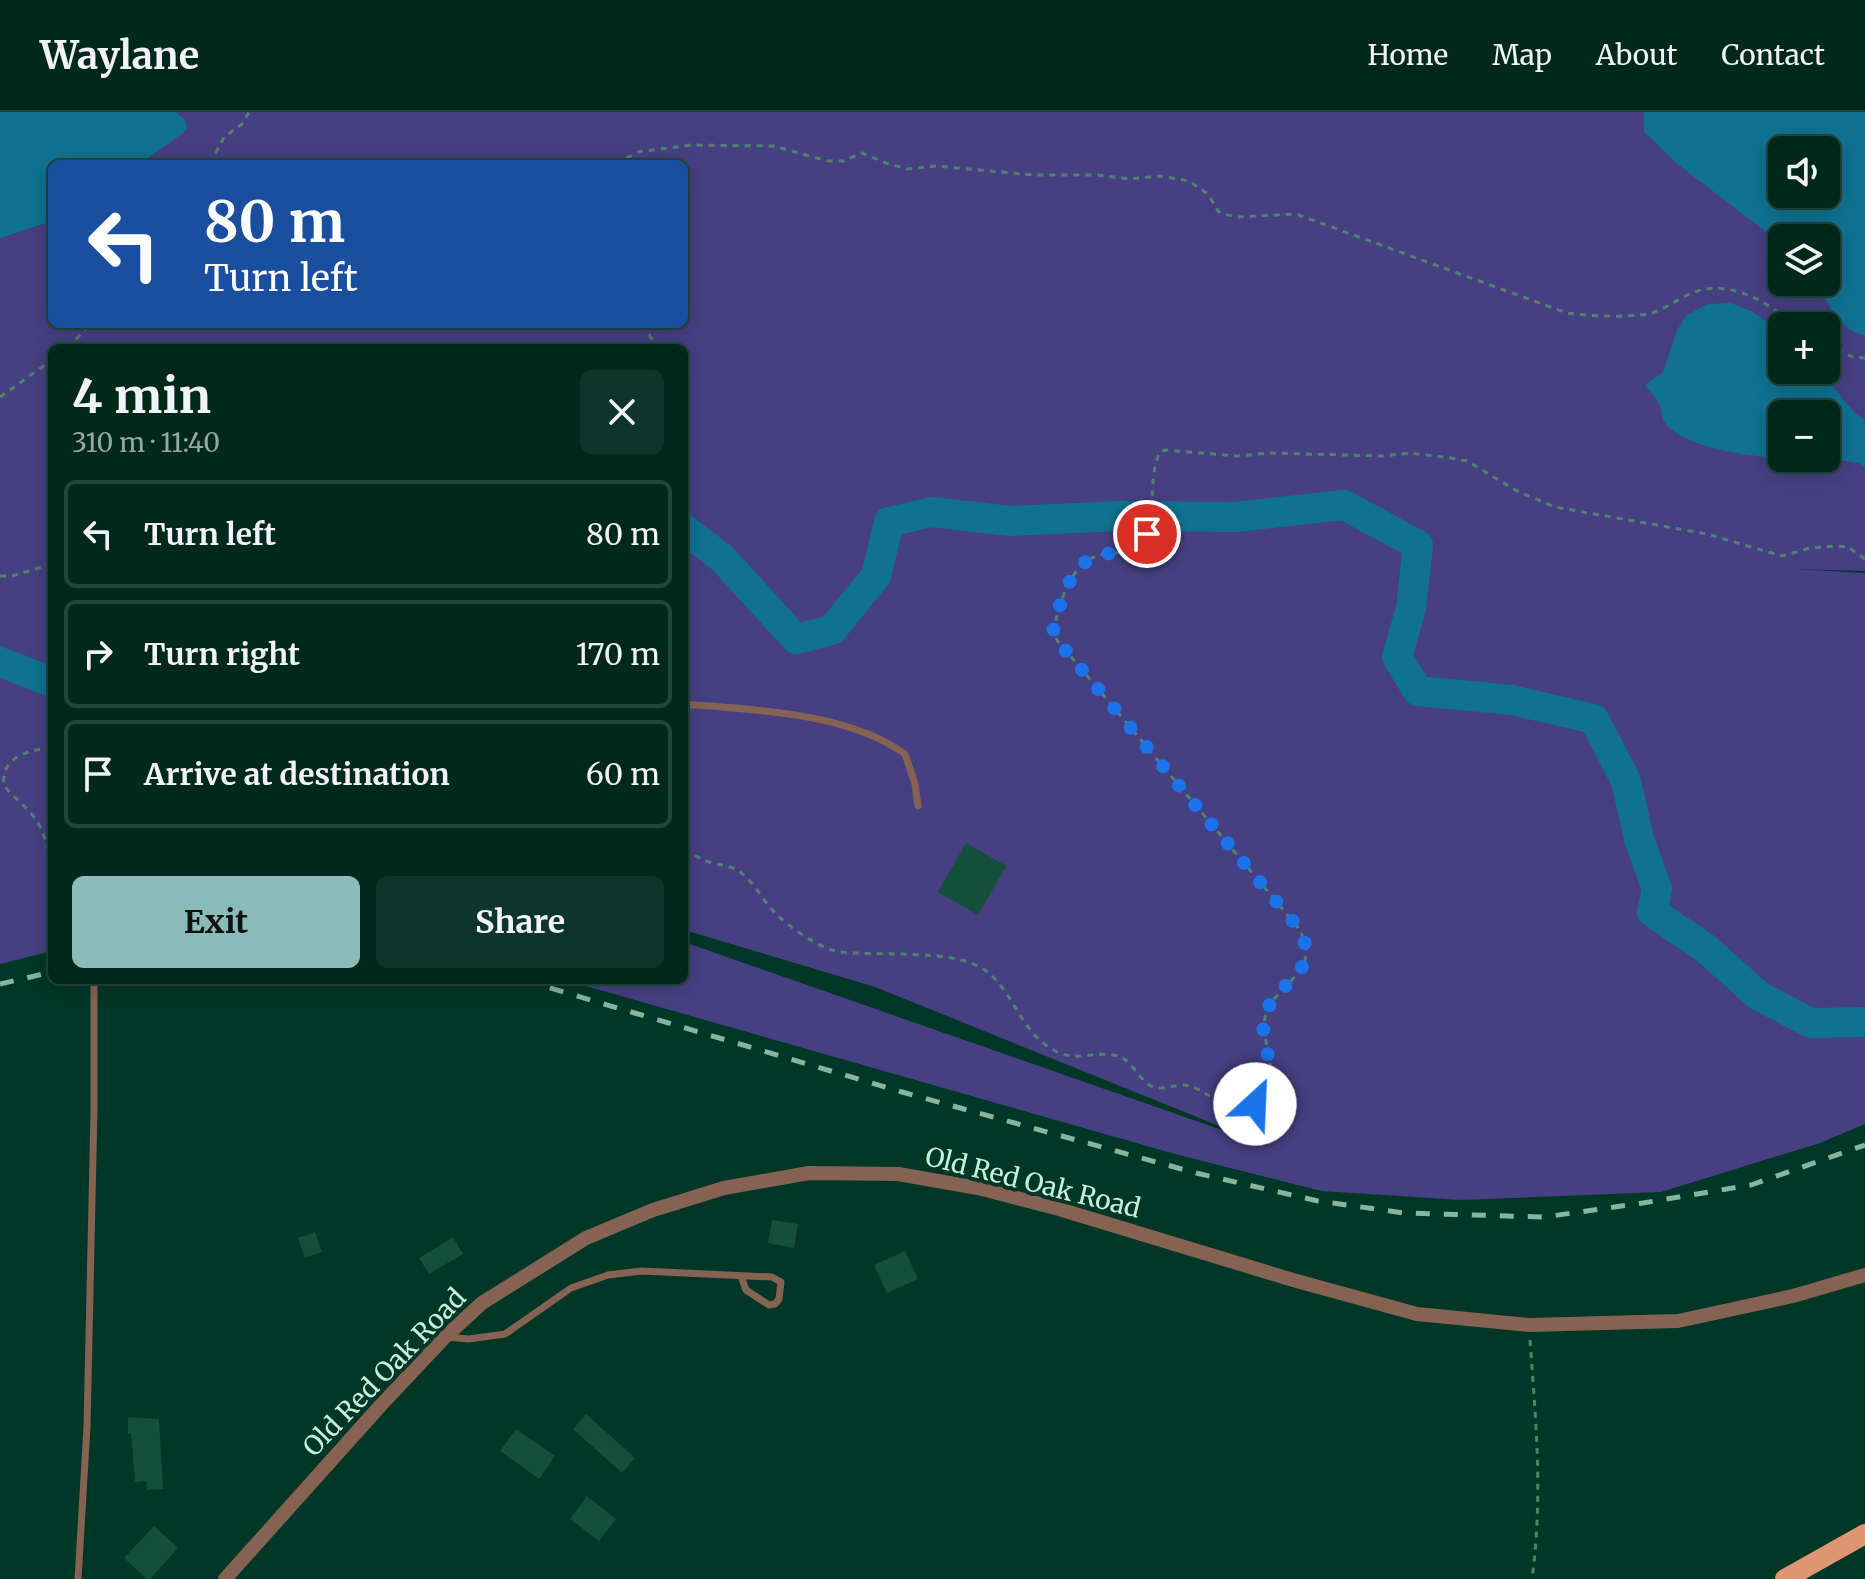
<!DOCTYPE html>
<meta charset="utf-8">
<style>
:root{--surface:#00291c;--page:#0e3529;--text:#f1f3f6;--muted:#95a6a3;--line:#22453b;--accent:#8bbbb9}
body{margin:0;font-family:Merriweather,serif;background:var(--page);color:var(--text);height:100vh;display:flex;flex-direction:column;font-size:30px;white-space:nowrap}
*{box-sizing:border-box;margin:0}
p{font-size:26px;color:var(--muted)}
.icon{flex:none;width:44px;height:44px;fill:none;stroke:currentColor;stroke-width:2;stroke-linecap:round;stroke-linejoin:round}
.map{position:relative;flex:1;overflow:hidden}
.sheet{position:absolute;left:48px;top:232px;width:640px;height:640px;display:flex;flex-direction:column;background:var(--surface);border-radius:12px;box-shadow:0 4px 20px #0003,0 0 0 2px var(--line)}
.sheet>*{flex:none}
.hud{position:absolute;left:48px;top:48px;width:640px;height:168px;border-radius:12px;box-shadow:0 4px 20px #0003,0 0 0 2px var(--line);background:#1a4fa0;color:#fff;overflow:hidden}
.buttons{position:absolute;left:1768px;top:24px;display:grid;gap:16px}
.buttons a{display:grid;place-items:center;width:72px;height:72px;border-radius:12px;background:var(--surface);box-shadow:0 4px 20px #0003,0 0 0 2px var(--line);font-size:40px}
.pin{position:absolute;display:grid;place-items:center;width:68px;height:68px;color:#fff;margin:-34px;border:4px solid #fff;border-radius:50%;box-shadow:0 2px 8px #0007}
.me{position:absolute;width:88px;margin:-44px;rotate:25deg;stroke-linejoin:round;filter:drop-shadow(0 0 6px #0008)}
.turn{display:flex;align-items:center;gap:28px;height:168px;padding:0 24px;font-size:36px}
.turn .icon{width:104px;height:104px;stroke-width:2.5}
.turn b{display:block;font-size:56px;line-height:68px}
.round{display:grid;place-items:center;flex:none;width:84px;height:84px;border-radius:12px;background:var(--page)}
.overview{display:flex;align-items:center;justify-content:space-between;height:136px;padding:0 24px}
h1{font-size:48px;font-weight:700;line-height:60px}
.primary-button{display:flex;gap:16px;margin-top:auto;padding:16px 24px}
.primary-button a{flex:1;height:92px;border-radius:12px;background:var(--accent);color:#111;font-size:32px;font-weight:700;line-height:92px;text-align:center}
.primary-button a+a{background:var(--page);color:var(--text)}
ul{padding:0;list-style:none}
li{display:flex;align-items:center;gap:24px;height:108px;margin:0 16px 12px;padding:0 8px;border:4px solid var(--line);border-radius:12px}
li div{flex:1}
li b{display:block;font-size:30px}
li em{font-style:normal}
header{display:flex;align-items:center;gap:48px;box-sizing:border-box;height:112px;padding:0 40px;background:var(--surface);border-bottom:2px solid var(--line)}
header strong{font-size:38px}
nav{display:flex;gap:44px;margin-inline-start:auto;font-size:28px}
.map>svg:first-child{display:block}
</style>
<header>
<strong>Waylane</strong>
<nav><a>Home</a><a>Map</a><a>About</a><a>Contact</a></nav>
</header>
<div class="map">
<svg width="1865" height="1467" viewBox="0 0 1865 1467">
<rect width="100%" height="100%" fill="#003726"/>
<path fill="#463f81" fill-rule="evenodd" d="M 0,0 L 1865,0 L 1865,459 L 1794,457 L 1865,461 L 1865,1012 L 1820,1031 L 1661,1080 L 1461,1088 L 1321,1079 L 1175,1042 L 565,868 L 684,868 L 684,830 L 1279,1038 L 875,875 L 684,818 L 684,236 L 52,236 L 52,839 L 0,852 ZM 1782,38 L 1826,38 L 1826,82 L 1782,82 ZM 52,52 L 684,52 L 684,212 L 52,212 ZM 1782,126 L 1826,126 L 1826,170 L 1782,170 ZM 1782,214 L 1826,214 L 1826,258 L 1782,258 ZM 1782,302 L 1826,302 L 1826,346 L 1782,346 Z"/>
<g fill="#107290" fill-rule="evenodd">
<path d="M 0,0 L 176,0 L 185,8 L 187,16 L 183,21 L 139,52 L 52,52 L 52,109 L 0,126 Z"/>
<path d="M 1644,0 L 1865,0 L 1865,223 C 1840,220 1827,189 1815,170 L 1826,170 L 1826,126 L 1782,126 L 1782,132 L 1680,54 L 1644,20 ZM 1782,38 L 1826,38 L 1826,82 L 1782,82 Z"/>
<path d="M 1731,191 L 1753,200 L 1782,221 L 1782,258 L 1819,258 L 1855,301 L 1865,308 L 1865,355 L 1859,351 L 1826,346 L 1826,302 L 1782,302 L 1782,346 C 1752,345 1684,336 1665,311 C 1661,306 1662,299 1660,293 C 1657,286 1649,279 1645,273 L 1663,260 L 1677,218 L 1687,203 L 1708,192 Z"/>
</g>
<g fill="none" stroke-linecap="round" stroke-linejoin="round">
<g stroke="#107290" stroke-width="30">
<path d="M 684,417 L 722,446 L 796,527 L 832,518 L 876,464 L 889,410 L 932,400 L 1010,409 L 1119,404 L 1235,405 L 1344,393 L 1418,433 L 1411,496 L 1397,545 L 1418,579 L 1512,588 L 1594,607 L 1626,669 L 1639,727 L 1657,777 L 1652,800 L 1704,835 L 1759,884 L 1811,911 L 1865,910"/>
<path d="M 0,550 L 52,570"/>
</g>
</g>
<g fill="#134f3a">
<path d="M 966,731 L 1006,754 L 978,803 L 938,780 Z"/>
<path d="M 772,1108 L 798,1112 L 794,1136 L 768,1131 Z"/>
<path d="M 315,1120 L 322,1140 L 305,1146 L 298,1126 Z"/>
<path d="M 453,1125 L 463,1142 L 429,1162 L 419,1146 Z"/>
<path d="M 905,1139 L 918,1167 L 887,1181 L 874,1153 Z"/>
<path d="M 586,1302 L 635,1346 L 622,1361 L 573,1317 Z"/>
<path d="M 128,1305 L 159,1307 L 163,1377 L 147,1378 L 146,1369 L 135,1370 L 131,1322 L 128,1322 Z"/>
<path d="M 516,1317 L 555,1344 L 539,1367 L 500,1339 Z"/>
<path d="M 587,1384 L 616,1407 L 599,1429 L 570,1407 Z"/>
<path d="M 154,1414 L 178,1436 L 150,1467 L 147,1467 L 124,1446 Z"/>
</g>
<g fill="none" stroke-linecap="round" stroke-linejoin="round">
<g stroke="#508270" stroke-width="3" stroke-dasharray="6 6" stroke-linecap="butt">
<path d="M 210,52 L 224,25 L 242,12 L 249,0"/>
<path d="M 616,52 L 638,40 L 691,33 L 773,34 L 828,49 L 843,49 L 862,41 L 886,51 L 908,57 L 936,54 L 1034,63 L 1097,63 L 1129,67 L 1160,64 L 1189,69 L 1208,82 L 1218,99 L 1223,102 L 1238,105 L 1296,102 L 1567,201 C 1591,204 1623,206 1647,202 C 1663,199 1677,187 1692,181 C 1731,165 1768,192 1798,214"/>
<path d="M 643,212 L 657,236"/>
<path d="M 1826,233 L 1853,245 L 1865,246"/>
<path d="M 68,236 L 90,212"/>
<path d="M 0,285 L 52,248"/>
<path d="M 0,464 L 12,464 L 52,452"/>
<path d="M 52,636 C 34,637 0,643 4,673 C 12,685 25,693 34,705 C 42,715 45,727 48,739 L 52,741"/>
<path d="M 684,738 C 693,742 702,748 712,751 C 722,753 732,754 740,760 C 755,771 763,789 776,802 C 790,815 813,832 832,838 C 841,841 852,841 862,841 C 894,843 941,840 971,851 C 1010,865 1015,912 1047,934 C 1075,954 1092,937 1118,944 C 1131,948 1138,965 1149,973 C 1162,981 1176,970 1190,974 C 1212,981 1232,1008 1256,991 C 1287,971 1260,934 1265,906 C 1272,871 1329,860 1296,813 L 1057,528 L 1053,520 C 1059,493 1070,450 1100,443 C 1112,440 1126,441 1138,440 C 1159,420 1146,367 1160,340 L 1165,338 L 1238,344 L 1269,341 L 1383,344 L 1410,341 L 1451,346 L 1467,349 L 1517,379 L 1555,395 L 1707,422 L 1782,444 L 1810,436 L 1837,434 L 1848,435 L 1865,447"/>
<path d="M 1530,1228 C 1536,1311 1543,1384 1532,1467"/>
</g>
<g stroke="#866252" stroke-width="7">
<path d="M 684,592 C 753,598 847,600 905,642 L 915,672 L 918,694"/>
<path d="M 447,1225 L 469,1227 L 505,1222 L 571,1176 L 608,1163 L 641,1159 L 772,1165 L 781,1170 L 779,1187 L 775,1192 L 769,1193 L 746,1178 L 741,1164"/>
<path d="M 78,1467 L 87,1315 L 94,998 L 94,868"/>
</g>
<path stroke="#866252" stroke-width="14" d="M 225,1467 L 381,1293 L 445,1225 L 482,1191 L 586,1126 L 653,1098 L 724,1076 L 809,1061 L 898,1062 L 978,1076 L 1059,1097 L 1293,1168 L 1417,1202 L 1529,1213 L 1678,1209 L 1793,1184 L 1865,1163"/>
<path stroke="#de9573" stroke-width="20" d="M 1785,1467 L 1865,1422"/>
<g stroke="#85b4a1" stroke-width="5" stroke-dasharray="14 14" stroke-linecap="butt">
<path d="M 523,868 L 902,980 L 1196,1061 L 1318,1089 L 1404,1101 L 1544,1105 L 1643,1091 L 1751,1073 L 1865,1033"/>
<path d="M 0,872 L 52,860"/>
</g>
</g>
<g fill="none" stroke-linecap="round" stroke-linejoin="round">
<path stroke="#1a73e8" stroke-width="14" stroke-dasharray="0 25.2" d="M 1147,422 L 1146,430 L 1138,440 C 1126,441 1112,440 1100,443 C 1070,450 1059,493 1053,520 L 1057,528 L 1296,813 C 1326,858 1281,867 1267,898 C 1252,933 1290,959 1255,992"/>
</g>
<g text-anchor="middle" dominant-baseline="central" stroke-width="8" stroke-linejoin="round" paint-order="stroke">
<g font-size="26" fill="#c5f0dc" stroke="#003726">
<text transform="translate(1033 1070) rotate(14)">Old Red Oak Road</text>
<text transform="translate(384 1260) rotate(-46)">Old Red Oak Road</text>
</g>
</g>
</svg>
<div class="buttons">
<a><svg class="icon" aria-label="sound" viewBox="0 0 24 24"><path d="M4 9h4l5-4v14l-5-4H4zM17 9q2 3 0 6"/></svg></a>
<a><svg class="icon" aria-label="layers" viewBox="0 0 24 24"><path d="M12 4l9 5-9 5-9-5zM3 14l9 5 9-5"/></svg></a>
<a>+</a>
<a>−</a>
</div>
<div class="pin" style="left:1147px;top:422px;background:#d93025"><svg class="icon" aria-label="arrive" viewBox="0 0 24 24"><path d="M6 21V4h12l-3 4 3 4H6"/></svg></div>
<svg class="me" style="left:1255px;top:992px" viewBox="-20 -20 40 40"><circle r="19" fill="#fff"/><path d="M0-13L10 11 0 6-10 11z" fill="#1a73e8"/></svg>
<div class="hud">
<div class="turn"><svg class="icon" aria-label="left" viewBox="0 0 24 24"><path d="M17 20v-9H6M10 6l-5 5 5 5"/></svg><div><b>80 m</b>Turn left</div></div>
</div>
<section class="sheet">
<div class="overview"><div><h1>4 min</h1><p>310 m · 11:40</p></div><a class="round"><svg class="icon" aria-label="close" viewBox="0 0 24 24"><path d="M6 6l12 12M18 6L6 18"/></svg></a></div>
<ul>
<li><svg class="icon" aria-label="left" viewBox="0 0 24 24"><path d="M17 20v-9H6M10 6l-5 5 5 5"/></svg><div><b>Turn left</b></div><em>80 m</em></li>
<li><svg class="icon" aria-label="right" viewBox="0 0 24 24"><path d="M7 20v-9h11M14 6l5 5-5 5"/></svg><div><b>Turn right</b></div><em>170 m</em></li>
<li><svg class="icon" aria-label="arrive" viewBox="0 0 24 24"><path d="M6 21V4h12l-3 4 3 4H6"/></svg><div><b>Arrive at destination</b></div><em>60 m</em></li>
</ul>
<div class="primary-button"><a>Exit</a><a>Share</a></div>
</section>
</div>
